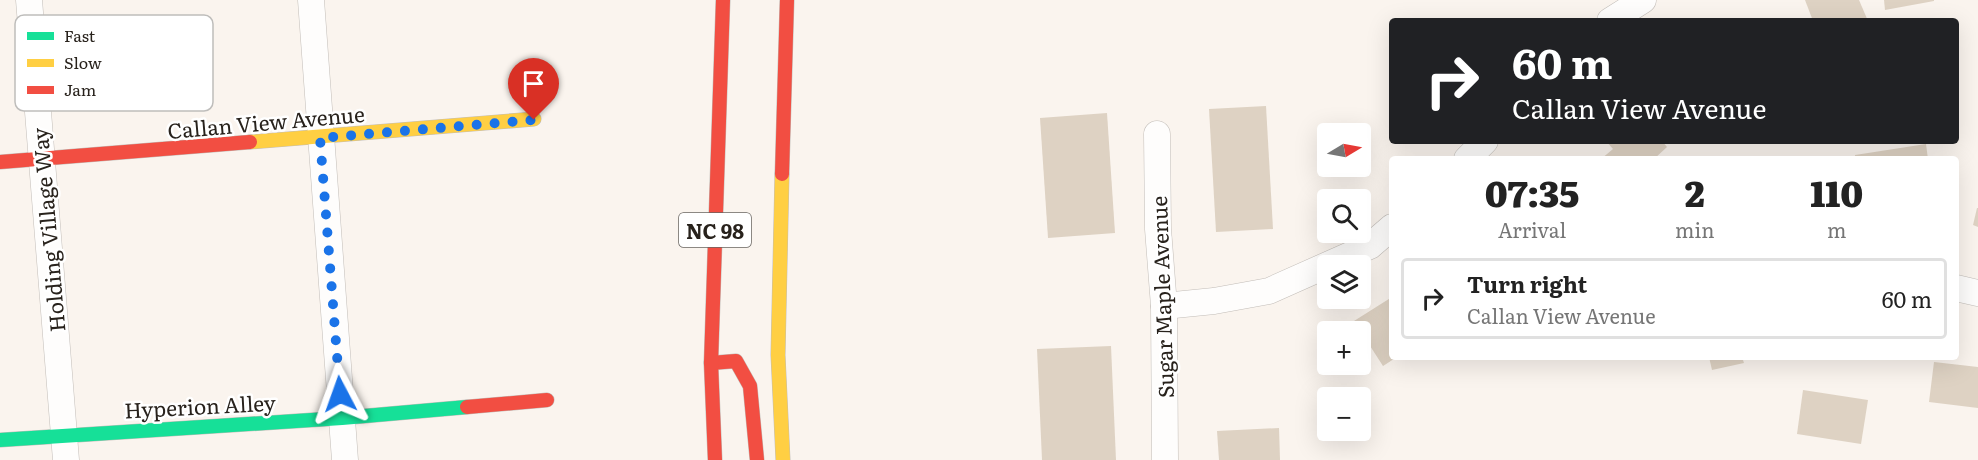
<!DOCTYPE html>
<meta charset="utf-8">
<style>
:root{--surface:#fff;--page:#f2f2f2;--text:#222;--muted:#767676;--line:#e0e0e0}
body{margin:0;font-family:Literata,serif;background:var(--page);color:var(--text);height:100vh;display:flex;flex-direction:column;font-size:22px;white-space:nowrap}
*{box-sizing:border-box;margin:0}
p{font-size:20px;color:var(--muted)}
.icon{flex:none;width:33px;height:33px;fill:none;stroke:currentColor;stroke-width:2;stroke-linecap:round;stroke-linejoin:round}
.map{position:relative;flex:1;overflow:hidden}
.sheet{position:absolute;left:1389px;top:156px;width:570px;height:204px;display:flex;flex-direction:column;background:var(--surface);border-radius:6px;box-shadow:0 6px 24px #0002}
.sheet>*{flex:none}
.guide{position:absolute;left:1389px;top:18px;width:570px;height:126px;border-radius:6px;box-shadow:0 6px 24px #0002;background:#202124;color:#fff;overflow:hidden}
.needle{width:39px;rotate:80deg}
.tools{position:absolute;left:1317px;top:123px;display:grid;gap:12px}
.tools a{display:grid;place-items:center;width:54px;height:54px;border-radius:6px;background:var(--surface);box-shadow:0 6px 24px #0002;font-size:30px}
.pin{position:absolute;display:grid;place-items:center;width:51px;height:51px;color:#fff;margin:-62px -26px;border-radius:50% 50% 50% 0;rotate:-45deg;box-shadow:0 0 6px #0007}
.pin .icon{rotate:45deg}
.me{position:absolute;width:66px;margin:-33px;rotate:356deg;stroke-linejoin:round;filter:drop-shadow(0 0 4px #0008)}
.turn{display:flex;align-items:center;gap:21px;height:126px;padding:0 24px;font-size:27px}
.turn .icon{width:78px;height:78px;stroke-width:2.5}
.turn b{display:block;font-size:42px;line-height:51px}
.eta{display:flex;justify-content:space-evenly;align-items:center;height:102px;text-align:center}
.eta b{font-size:36px;font-weight:800;line-height:42px}
ul{padding:0;list-style:none}
li{display:flex;align-items:center;gap:18px;height:81px;margin:0 12px 9px;padding:0 12px;border:3px solid var(--line);border-radius:6px}
li div{flex:1}
li b{display:block;font-size:22px}
li em{font-style:normal}
.map>svg:first-child{display:block}
</style>
<div class="map">
<svg width="1978" height="460" viewBox="0 0 1978 460">
<rect width="100%" height="100%" fill="#faf4ee"/>
<g fill="#ded2c3">
<path d="M 1805,0 L 1859,0 L 1868,21 L 1813,21 Z"/>
<path d="M 1884,0 L 1934,0 L 1934,1 L 1885,10 Z"/>
<path d="M 1266,106 L 1273,229 L 1216,232 L 1209,109 Z"/>
<path d="M 1107,113 L 1115,233 L 1048,238 L 1040,118 Z"/>
<path d="M 1606,141 L 1662,141 L 1667,147 L 1654,159 L 1601,159 L 1613,149 Z"/>
<path d="M 1926,144 L 1928,159 L 1855,159 L 1855,155 Z"/>
<path d="M 1977,208 L 1978,208 L 1978,227 L 1973,225 Z"/>
<path d="M 1392,297 L 1392,357 L 1397,357 L 1383,366 L 1354,321 Z"/>
<path d="M 1111,346 L 1116,460 L 1042,460 L 1037,349 Z"/>
<path d="M 1709,357 L 1742,357 L 1744,363 L 1712,370 Z"/>
<path d="M 1934,362 L 1978,367 L 1978,408 L 1929,402 Z"/>
<path d="M 1803,390 L 1868,400 L 1861,444 L 1797,434 Z"/>
<path d="M 1279,428 L 1280,460 L 1219,460 L 1217,431 Z"/>
</g>
<g fill="none" stroke-linecap="round" stroke-linejoin="round">
<defs>
<g id="street">
<path d="M 29,0 L 66,460"/>
<path d="M 311,0 L 345,460"/>
<path d="M 1610,21 L 1643,0"/>
<path d="M 1157,134 L 1158,229 L 1164,306 L 1165,460"/>
<path d="M 1467,159 L 1485,141"/>
<path d="M 1956,288 L 1978,293"/>
<path d="M 1164,306 L 1214,301 L 1269,291 L 1370,246 L 1392,227"/>
</g>
<path id="fast" d="M 0,440 L 342,418 L 467,407"/>
<g id="slow">
<path d="M 250,142 L 534,119"/>
<path d="M 782,174 L 778,355 L 783,460"/>
</g>
<g id="jam">
<path d="M 0,162 L 250,142"/>
<path d="M 782,174 L 787,0"/>
<path d="M 711,363 L 736,361 L 750,386 L 757,460"/>
<path d="M 467,407 L 547,400"/>
<path d="M 715,460 L 711,363 L 723,0"/>
</g>
</defs>
<use href="#street" stroke="#c2bdb8" stroke-width="27"/>
<use href="#fast" stroke="#c2bdb8" stroke-width="15"/>
<use href="#slow" stroke="#c2bdb8" stroke-width="15"/>
<use href="#jam" stroke="#c2bdb8" stroke-width="15"/>
<use href="#street" stroke="#fefdfc" stroke-width="26"/>
<use href="#fast" stroke="#16e098" stroke-width="14"/>
<use href="#slow" stroke="#ffcf43" stroke-width="14"/>
<use href="#jam" stroke="#f24e42" stroke-width="14"/>
</g>
<g fill="none" stroke-linecap="round" stroke-linejoin="round">
<path stroke="#1a73e8" stroke-width="10" stroke-dasharray="0 18" d="M 340,394 L 320,138 L 534,120"/>
</g>
<g text-anchor="middle" dominant-baseline="central" stroke-width="5" stroke-linejoin="round" paint-order="stroke">
<rect fill="#fff" stroke="#686460" stroke-width="1.5" x="679" y="213" width="72" height="34" rx="4.5"/>
<g font-size="20" font-weight="bold" fill="#28221c">
<text x="715" y="230">NC 98</text>
</g>
<g font-size="21" fill="#28221c" stroke="#fff">
<text transform="translate(266 121) rotate(-5)">Callan View Avenue</text>
<text transform="translate(47 230) rotate(-95)">Holding Village Way</text>
<text transform="translate(1161 297) rotate(-92)">Sugar Maple Avenue</text>
<text transform="translate(200 405) rotate(-3)">Hyperion Alley</text>
</g>
</g>
<rect x="15" y="15" width="198" height="96" rx="9" fill="#fff" stroke="#bebdbb" stroke-width="1.5"/>
<rect x="27" y="32" width="27" height="8" fill="#16e098"/>
<rect x="27" y="59" width="27" height="8" fill="#ffcf43"/>
<rect x="27" y="86" width="27" height="8" fill="#f24e42"/>
<g font-size="16" fill="#28221c">
<text x="64" y="42">Fast</text>
<text x="64" y="69">Slow</text>
<text x="64" y="96">Jam</text>
</g>
</svg>
<div class="tools">
<a><svg class="needle" viewBox="-14 -14 28 28"><path d="M0-13l5 13h-10z" fill="#e53935"/><path d="M0 13l5-13h-10z" fill="#767676"/></svg></a>
<a><svg class="icon" aria-label="search" viewBox="0 0 24 24"><circle cx="10" cy="10" r="6"/><path d="M15 15l6 6"/></svg></a>
<a><svg class="icon" aria-label="layers" viewBox="0 0 24 24"><path d="M12 4l9 5-9 5-9-5zM3 14l9 5 9-5"/></svg></a>
<a>+</a>
<a>−</a>
</div>
<div class="pin" style="left:534px;top:120px;background:#d93025"><svg class="icon" aria-label="arrive" viewBox="0 0 24 24"><path d="M6 21V4h12l-3 4 3 4H6"/></svg></div>
<svg class="me" style="left:340px;top:394px" viewBox="-20 -20 40 40"><path d="M0-17L14 15 0 8-14 15z" fill="#1a73e8" stroke="#fff" stroke-width="4"/></svg>
<div class="guide">
<div class="turn"><svg class="icon" aria-label="right" viewBox="0 0 24 24"><path d="M7 20v-9h11M14 6l5 5-5 5"/></svg><div><b>60 m</b>Callan View Avenue</div></div>
</div>
<section class="sheet">
<div class="eta">
<div><b>07:35</b><p>Arrival</p></div>
<div><b>2</b><p>min</p></div>
<div><b>110</b><p>m</p></div>
</div>
<ul>
<li><svg class="icon" aria-label="right" viewBox="0 0 24 24"><path d="M7 20v-9h11M14 6l5 5-5 5"/></svg><div><b>Turn right</b><p>Callan View Avenue</p></div><em>60 m</em></li>
</ul>
</section>
</div>
